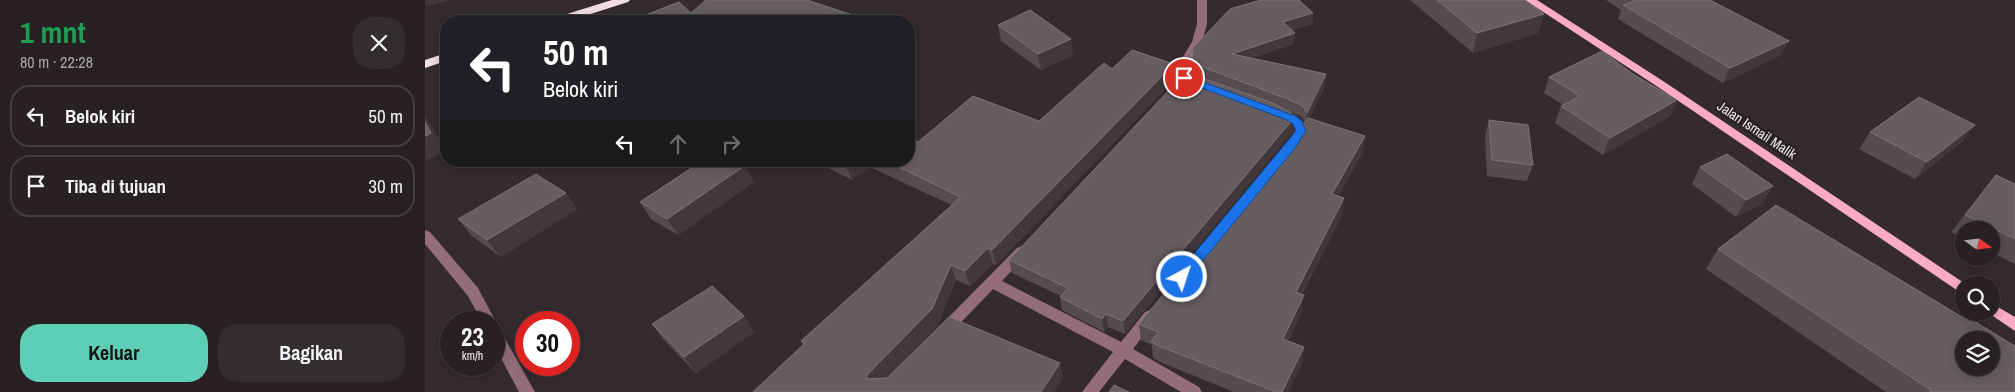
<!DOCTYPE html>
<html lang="id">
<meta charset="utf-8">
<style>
:root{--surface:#282022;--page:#342d2f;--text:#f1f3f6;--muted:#a5a3a5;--line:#443e40;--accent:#5eceb7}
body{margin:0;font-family:"Archivo Narrow",sans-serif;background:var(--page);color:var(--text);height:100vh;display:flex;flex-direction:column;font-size:19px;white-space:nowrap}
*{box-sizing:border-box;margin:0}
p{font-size:16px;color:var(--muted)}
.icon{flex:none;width:28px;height:28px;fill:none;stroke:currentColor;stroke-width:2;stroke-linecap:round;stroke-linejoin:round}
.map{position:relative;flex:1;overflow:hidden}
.details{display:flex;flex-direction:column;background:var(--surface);width:425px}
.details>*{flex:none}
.guide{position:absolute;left:15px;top:15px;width:475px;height:152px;border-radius:20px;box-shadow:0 2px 12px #0003,0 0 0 1px var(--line);background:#202124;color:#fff;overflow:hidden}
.needle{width:32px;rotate:105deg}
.controls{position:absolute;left:1530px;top:221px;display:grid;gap:10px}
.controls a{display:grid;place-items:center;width:45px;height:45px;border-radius:50%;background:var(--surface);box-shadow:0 2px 12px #0003,0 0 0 1px var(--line);font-size:25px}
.speed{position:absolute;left:15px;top:311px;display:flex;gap:10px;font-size:25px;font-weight:700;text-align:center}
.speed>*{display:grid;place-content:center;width:65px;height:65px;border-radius:50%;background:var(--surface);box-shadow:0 2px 12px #0003,0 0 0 1px var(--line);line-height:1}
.speed small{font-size:12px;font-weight:400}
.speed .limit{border:8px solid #d22;background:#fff;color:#111}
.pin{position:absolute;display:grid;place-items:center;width:42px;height:42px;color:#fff;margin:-21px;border:2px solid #fff;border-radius:50%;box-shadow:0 1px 5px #0007}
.me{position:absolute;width:55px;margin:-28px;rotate:40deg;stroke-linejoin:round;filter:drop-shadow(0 0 4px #0008)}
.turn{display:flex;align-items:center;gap:18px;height:105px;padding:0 20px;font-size:22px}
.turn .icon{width:65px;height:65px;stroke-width:2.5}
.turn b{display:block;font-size:35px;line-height:42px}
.lanes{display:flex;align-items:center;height:48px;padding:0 20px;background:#0003;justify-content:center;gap:25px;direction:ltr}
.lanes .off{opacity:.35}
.round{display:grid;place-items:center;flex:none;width:52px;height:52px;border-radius:20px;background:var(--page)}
.headline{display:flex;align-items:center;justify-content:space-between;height:85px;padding:0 20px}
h1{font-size:30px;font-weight:700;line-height:38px;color:#1e9e55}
.button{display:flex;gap:10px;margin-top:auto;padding:10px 20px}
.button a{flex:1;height:58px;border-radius:20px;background:var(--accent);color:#111;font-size:20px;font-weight:700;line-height:58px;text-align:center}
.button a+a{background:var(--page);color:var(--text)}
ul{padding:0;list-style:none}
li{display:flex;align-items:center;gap:15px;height:62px;margin:0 10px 8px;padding:0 10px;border:2px solid var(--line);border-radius:20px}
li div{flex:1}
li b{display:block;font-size:19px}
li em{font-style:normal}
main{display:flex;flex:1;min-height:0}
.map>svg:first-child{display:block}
</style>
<main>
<section class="details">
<div class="headline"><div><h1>1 mnt</h1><p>80 m · 22:28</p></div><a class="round"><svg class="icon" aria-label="close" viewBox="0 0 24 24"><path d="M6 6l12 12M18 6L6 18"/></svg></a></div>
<ul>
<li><svg class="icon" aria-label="left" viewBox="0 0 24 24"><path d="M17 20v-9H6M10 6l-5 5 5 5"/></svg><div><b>Belok kiri</b></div><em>50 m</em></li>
<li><svg class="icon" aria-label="arrive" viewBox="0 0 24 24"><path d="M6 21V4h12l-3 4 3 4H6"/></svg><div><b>Tiba di tujuan</b></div><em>30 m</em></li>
</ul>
<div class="button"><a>Keluar</a><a>Bagikan</a></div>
</section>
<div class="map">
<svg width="1590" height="392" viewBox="0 0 1590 392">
<rect width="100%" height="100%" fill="#352b2e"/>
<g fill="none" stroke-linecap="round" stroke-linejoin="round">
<g fill="#946d7a" fill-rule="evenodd">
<path d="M 772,0 L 782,0 L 782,24 L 777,42 L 767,58 L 764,78 L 759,81 L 754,78 L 757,58 L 767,42 L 772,24 Z"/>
<path d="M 853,109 L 870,115 L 882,126 L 882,131 L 874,143 L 870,144 L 864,140 L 870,131 L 870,127 C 863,122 853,119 847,113 Z"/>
<path d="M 0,230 L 5,232 L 53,288 L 71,322 L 69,326 L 69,322 L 57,322 L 43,296 L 0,244 Z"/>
<path d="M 597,246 L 602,248 L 604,251 L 602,254 L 577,281 L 696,342 L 720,312 L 725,310 L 730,312 L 732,316 L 730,320 L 708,349 L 774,387 L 777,392 L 756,392 L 700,359 L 674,392 L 657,392 L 688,352 L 568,289 L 525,334 L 520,336 L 515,334 L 513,330 L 515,326 L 592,248 Z"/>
<path d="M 69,326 L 74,328 L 110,392 L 94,392 L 69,345 Z"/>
</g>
<g fill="#fbabc6" fill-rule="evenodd">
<path d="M 1100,0 L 1112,0 L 1238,81 L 1542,285 L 1539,285 L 1539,295 L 1230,85 Z"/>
<path d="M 1566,303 L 1590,317 L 1590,331 L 1562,312 L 1566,312 Z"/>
</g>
<g fill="#f2dee4" fill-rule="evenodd">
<path d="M 187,0 L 205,0 L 203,2 L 144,21 L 127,21 L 129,18 Z"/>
<path d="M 21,53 L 21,61 L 0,68 L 0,60 Z"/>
</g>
</g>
<g fill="#564c4f">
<path d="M 985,0 L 1100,0 L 1119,14 L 1113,33 L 1048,53 Z"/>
<path d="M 1181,0 L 1285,0 L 1356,55 L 1298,83 L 1193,19 L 1196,10 Z"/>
<path d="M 888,13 L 887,24 L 867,30 L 869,44 L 827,58 L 900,86 L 884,119 L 938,152 L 913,196 L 917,215 L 877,294 L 877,311 L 863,341 L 879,347 L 877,363 L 863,392 L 809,392 L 735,362 L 728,358 L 727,345 L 716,340 L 714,324 L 880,122 L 877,117 L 866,112 L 868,131 L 700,334 L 683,327 L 679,332 L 637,310 L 635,297 L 636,296 L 587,273 L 584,260 L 767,74 L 767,63 Z"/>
<path d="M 573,25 L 648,55 L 616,70 L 576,41 Z"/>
<path d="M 687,69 L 750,79 L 571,265 L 568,264 L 545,286 L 531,280 L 513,325 L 461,378 L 638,379 L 328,392 L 378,345 L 376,341 L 526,205 L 445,167 L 427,180 L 398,165 L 396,161 L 484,161 L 493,142 L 614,121 Z"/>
<path d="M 1208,74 L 1252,100 L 1245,116 L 1178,155 L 1130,123 L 1136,106 L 1138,105 L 1119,93 L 1124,77 Z"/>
<path d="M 1064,120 L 1108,165 L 1102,181 L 1062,176 L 1060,137 Z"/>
<path d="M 1445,132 L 1538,141 L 1490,179 L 1434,149 Z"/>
<path d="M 1275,167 L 1338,203 L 1311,217 L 1267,184 Z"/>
<path d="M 1571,175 L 1590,184 L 1590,264 L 1566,252 L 1566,230 L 1539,230 L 1539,238 L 1526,232 Z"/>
<path d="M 329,182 L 253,235 L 226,219 L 215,202 Z"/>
<path d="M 141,193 L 152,209 L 76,257 L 47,236 L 33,219 Z"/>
<path d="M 1293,249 L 1542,320 L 1590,392 L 1461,392 L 1281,269 Z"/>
<path d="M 319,316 L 329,332 L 271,373 L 239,340 L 227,324 Z"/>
</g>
<g fill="#42383b">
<path d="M 0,0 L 26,0 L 0,7 Z"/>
<path d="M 888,13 L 887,24 L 857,33 L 858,22 Z"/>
<path d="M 1119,14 L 1113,33 L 1048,53 L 1052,33 Z"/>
<path d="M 870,33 L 869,44 L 807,65 L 807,54 Z"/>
<path d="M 646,39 L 648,55 L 616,70 L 613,54 Z"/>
<path d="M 1364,41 L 1356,55 L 1298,83 L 1305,68 Z"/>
<path d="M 749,64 L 750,79 L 571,265 L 567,250 Z"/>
<path d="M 901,74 L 900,86 L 881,125 L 882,113 Z"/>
<path d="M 1252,100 L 1245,116 L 1178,155 L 1185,138 Z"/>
<path d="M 0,115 L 21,151 L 21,152 L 0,161 Z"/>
<path d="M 869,118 L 868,131 L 700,334 L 698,321 Z"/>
<path d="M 1550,125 L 1538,141 L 1490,179 L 1502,162 Z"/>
<path d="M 940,136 L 938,152 L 905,211 L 907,194 Z"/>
<path d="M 105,161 L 122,161 L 109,167 Z"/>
<path d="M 426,161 L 443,161 L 445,167 L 427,180 L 421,165 Z"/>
<path d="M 321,165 L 329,182 L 253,235 L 242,219 Z"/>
<path d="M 1348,186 L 1338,203 L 1311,217 L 1321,200 Z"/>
<path d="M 141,193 L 152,209 L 76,257 L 62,240 Z"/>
<path d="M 919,198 L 917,215 L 869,308 L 871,292 Z"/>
<path d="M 563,248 L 568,264 L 545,286 L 540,271 Z"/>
<path d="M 526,265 L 531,280 L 513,325 L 448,391 L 441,376 Z"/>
<path d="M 879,295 L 877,311 L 857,355 L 858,339 Z"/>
<path d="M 681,314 L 683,327 L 679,332 L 677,319 Z"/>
<path d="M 319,316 L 329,332 L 271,373 L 259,357 Z"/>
<path d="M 879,347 L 877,363 L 863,392 L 857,392 Z"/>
<path d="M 635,363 L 638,379 L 629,392 L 616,392 Z"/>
</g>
<g fill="#665d60" stroke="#7c7375" fill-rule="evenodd">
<path d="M 281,0 L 382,0 L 446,21 L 205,21 L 254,2 L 266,13 Z"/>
<path d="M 836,0 L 874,0 L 888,13 L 858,22 L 870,33 L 807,54 L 901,74 L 882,113 L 878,106 L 860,98 L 767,63 L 768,48 L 805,9 Z"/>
<path d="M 1012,0 L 1100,0 L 1119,14 L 1052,33 Z"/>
<path d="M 1208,0 L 1285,0 L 1364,41 L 1305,68 L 1198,5 L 1209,1 Z"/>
<path d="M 605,10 L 646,39 L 613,54 L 573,25 Z"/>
<path d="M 707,50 L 749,64 L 567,250 L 563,248 L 540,271 L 526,265 L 507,309 L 441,376 L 443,379 L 462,378 L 524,317 L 635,363 L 616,392 L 328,392 L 380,343 L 376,341 L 536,197 L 461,161 L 484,161 L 484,137 L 493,142 L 548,96 L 614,121 L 679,63 L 687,69 Z"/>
<path d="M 1177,51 L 1208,74 L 1252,100 L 1185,138 L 1136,106 L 1155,96 L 1124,77 Z"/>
<path d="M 761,72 L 850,104 L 866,113 L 869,118 L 698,321 L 681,314 L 677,319 L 635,297 L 643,288 L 584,260 Z"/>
<path d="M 1494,97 L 1550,125 L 1502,162 L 1445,132 Z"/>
<path d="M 883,118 L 940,136 L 907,194 L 919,198 L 871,292 L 879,295 L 858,339 L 879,347 L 857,392 L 851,392 L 734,346 L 726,342 L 733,332 L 714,324 Z"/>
<path d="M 1064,120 L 1103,125 L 1108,165 L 1067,160 Z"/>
<path d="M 0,122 L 6,133 L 0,136 Z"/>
<path d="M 1302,154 L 1348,186 L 1321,200 L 1275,167 Z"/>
<path d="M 277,161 L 313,161 L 321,165 L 242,219 L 215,202 Z"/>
<path d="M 414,161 L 426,161 L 421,165 Z"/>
<path d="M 111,174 L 141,193 L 62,240 L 33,219 Z"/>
<path d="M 1571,175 L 1590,184 L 1590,239 L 1540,215 Z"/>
<path d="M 1351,205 L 1542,320 L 1544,318 L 1590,346 L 1590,392 L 1504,392 L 1506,390 L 1293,249 ZM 1539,340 L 1566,340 L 1566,368 L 1539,368 Z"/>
<path d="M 287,286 L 319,316 L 259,357 L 227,324 Z"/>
<path d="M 689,385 L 704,392 L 684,392 Z"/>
</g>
<path fill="#1a73e8" stroke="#114b97" d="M 759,75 L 870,116 L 876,120 L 881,131 L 870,148 L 762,280 L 753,280 L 751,277 L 753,273 L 871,131 L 868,124 L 862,120 L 756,80 L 756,76 Z"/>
<g text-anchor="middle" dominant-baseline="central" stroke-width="5" stroke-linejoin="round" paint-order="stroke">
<g font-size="14" fill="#efe9eb" stroke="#2b2224">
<text transform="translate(1332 130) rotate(34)">Jalan Ismail Malik</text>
</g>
</g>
</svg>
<div class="controls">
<a><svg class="needle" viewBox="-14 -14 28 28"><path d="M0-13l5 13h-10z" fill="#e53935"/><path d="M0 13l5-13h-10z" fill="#a5a3a5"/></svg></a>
<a><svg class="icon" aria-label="search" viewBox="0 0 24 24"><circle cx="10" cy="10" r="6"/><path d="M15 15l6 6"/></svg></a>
<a><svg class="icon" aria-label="layers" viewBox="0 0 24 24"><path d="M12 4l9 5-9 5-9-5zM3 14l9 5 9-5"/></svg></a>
</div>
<div class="speed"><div>23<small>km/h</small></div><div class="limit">30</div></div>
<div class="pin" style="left:759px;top:78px;background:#d93025"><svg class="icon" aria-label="arrive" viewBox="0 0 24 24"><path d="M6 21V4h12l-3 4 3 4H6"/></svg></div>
<svg class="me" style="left:757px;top:277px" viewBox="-20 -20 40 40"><circle r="17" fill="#1a73e8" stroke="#fff" stroke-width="3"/><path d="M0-11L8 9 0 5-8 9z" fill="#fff"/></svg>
<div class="guide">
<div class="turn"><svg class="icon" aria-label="left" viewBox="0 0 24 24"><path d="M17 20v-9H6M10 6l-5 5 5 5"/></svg><div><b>50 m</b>Belok kiri</div></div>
<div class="lanes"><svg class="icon" aria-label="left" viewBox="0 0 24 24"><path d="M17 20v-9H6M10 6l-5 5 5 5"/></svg><svg class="icon off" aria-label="ahead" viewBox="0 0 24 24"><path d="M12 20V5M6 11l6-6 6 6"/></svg><svg class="icon off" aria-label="right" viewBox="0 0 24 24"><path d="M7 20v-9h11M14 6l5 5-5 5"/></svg></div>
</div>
</div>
</main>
